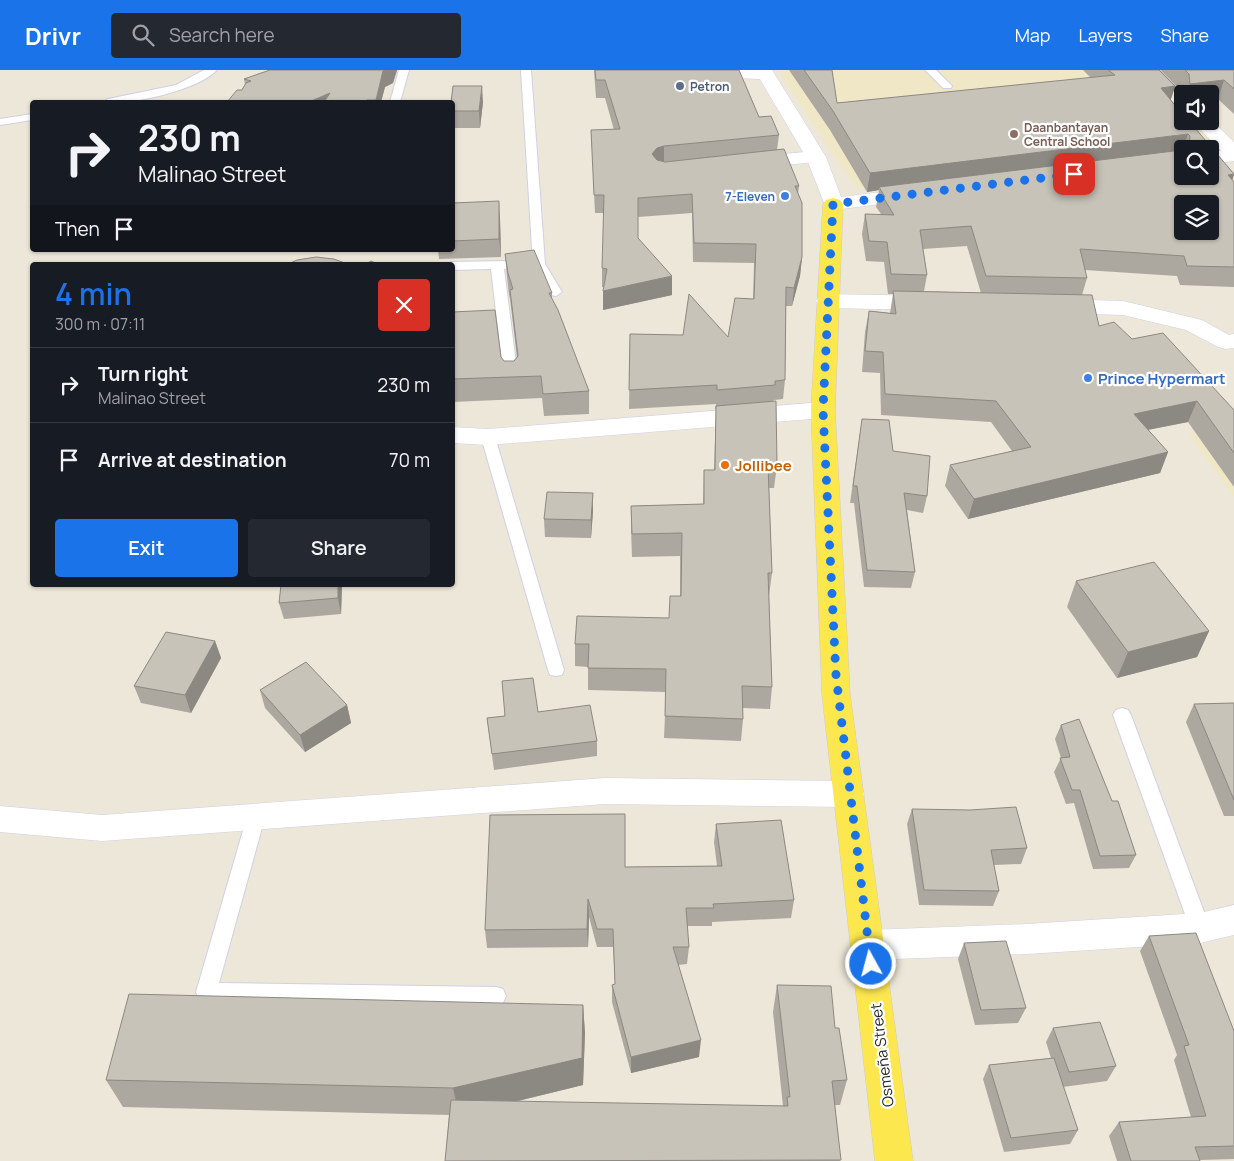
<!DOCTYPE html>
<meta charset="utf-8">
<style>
:root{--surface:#171b24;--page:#242831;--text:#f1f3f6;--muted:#9ea1a6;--line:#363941;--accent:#1a73e8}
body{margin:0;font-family:Manrope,sans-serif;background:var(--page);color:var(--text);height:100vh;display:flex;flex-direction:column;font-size:19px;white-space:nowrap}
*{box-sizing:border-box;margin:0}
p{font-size:16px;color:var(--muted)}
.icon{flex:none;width:28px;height:28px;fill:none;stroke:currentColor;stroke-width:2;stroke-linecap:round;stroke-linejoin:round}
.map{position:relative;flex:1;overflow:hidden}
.details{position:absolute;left:30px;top:192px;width:425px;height:325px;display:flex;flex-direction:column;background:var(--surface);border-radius:5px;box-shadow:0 1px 4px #0004}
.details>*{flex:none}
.banner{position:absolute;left:30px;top:30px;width:425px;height:152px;border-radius:5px;box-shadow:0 1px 4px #0004;background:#171b24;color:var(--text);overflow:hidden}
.buttons{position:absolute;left:1174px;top:15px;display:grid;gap:10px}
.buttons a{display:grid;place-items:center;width:45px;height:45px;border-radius:5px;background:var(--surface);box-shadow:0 1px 4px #0004;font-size:25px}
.pin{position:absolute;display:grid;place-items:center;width:42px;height:42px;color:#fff;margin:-21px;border-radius:10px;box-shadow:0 2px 8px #0006}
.me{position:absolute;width:55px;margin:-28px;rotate:353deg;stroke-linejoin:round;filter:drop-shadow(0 0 4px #0008)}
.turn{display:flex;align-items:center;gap:18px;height:105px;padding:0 25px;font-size:22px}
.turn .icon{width:65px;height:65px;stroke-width:2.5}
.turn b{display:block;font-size:35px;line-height:42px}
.then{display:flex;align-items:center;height:48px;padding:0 25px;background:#0003;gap:10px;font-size:19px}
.round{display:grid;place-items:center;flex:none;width:52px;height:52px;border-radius:5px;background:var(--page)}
.head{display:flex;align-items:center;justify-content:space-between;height:85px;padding:0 25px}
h1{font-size:30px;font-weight:600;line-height:38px;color:var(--accent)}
.primary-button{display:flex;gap:10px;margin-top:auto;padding:10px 25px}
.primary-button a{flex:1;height:58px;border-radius:5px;background:var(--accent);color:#fff;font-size:20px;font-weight:600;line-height:58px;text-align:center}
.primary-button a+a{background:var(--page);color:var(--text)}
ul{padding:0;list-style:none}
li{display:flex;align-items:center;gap:15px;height:75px;padding:0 25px;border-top:1px solid var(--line)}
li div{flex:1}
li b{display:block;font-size:19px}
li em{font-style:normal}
header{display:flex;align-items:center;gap:30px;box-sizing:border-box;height:70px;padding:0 25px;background:var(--accent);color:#fff}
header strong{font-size:24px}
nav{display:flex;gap:28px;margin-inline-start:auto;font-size:18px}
.search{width:350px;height:45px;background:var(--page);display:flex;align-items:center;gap:12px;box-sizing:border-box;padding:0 18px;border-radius:5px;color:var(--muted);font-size:19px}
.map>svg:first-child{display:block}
</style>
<header>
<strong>Drivr</strong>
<div class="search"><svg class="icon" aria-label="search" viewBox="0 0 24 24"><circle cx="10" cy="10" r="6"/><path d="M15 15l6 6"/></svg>Search here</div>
<nav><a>Map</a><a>Layers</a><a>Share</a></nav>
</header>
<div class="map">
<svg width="1234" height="1091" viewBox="0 0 1234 1091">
<rect width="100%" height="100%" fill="#ede7d9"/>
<g fill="#f0e7c7">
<path d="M 778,0 L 1138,0 L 1182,41 L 1182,51 L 1194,51 L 1222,77 L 1182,79 L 1182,81 L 855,118 Z"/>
<path d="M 1234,358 L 1234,427 L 1188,364 Z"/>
</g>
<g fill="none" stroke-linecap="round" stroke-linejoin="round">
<defs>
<g id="service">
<path d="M 204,0 L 217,0 C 198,20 129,36 103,32 L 108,29 L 176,15 Z"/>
<path d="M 399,0 L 409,0 L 400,32 L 390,32 Z"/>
<path d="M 521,0 L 531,0 L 545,194 L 562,222 L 556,226 L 551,225 L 533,194 Z"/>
<path d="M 925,0 L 936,0 L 952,16 L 951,18 L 943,18 Z"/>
<path d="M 32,44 L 32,50 L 0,55 L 0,49 Z"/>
<path d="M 507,191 L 513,195 L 511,198 L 504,199 L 518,309 L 516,312 L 506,312 L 504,309 L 491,199 L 452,200 L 452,195 L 446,195 L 452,192 Z"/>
<path d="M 488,362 L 493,364 L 495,367 L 564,600 L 562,605 L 556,606 L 550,605 L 548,600 L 481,367 L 483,364 Z"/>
<path d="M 1122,638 L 1128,640 L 1131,645 L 1210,858 L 1207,864 L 1200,867 L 1193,864 L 1190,858 L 1113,645 L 1116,640 Z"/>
<path d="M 256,739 L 262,742 L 265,747 L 219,913 L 496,917 L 503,919 L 506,926 L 503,933 L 496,935 L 206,931 L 199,929 L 196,922 L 247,747 L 250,742 Z"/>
</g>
<g id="minor">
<path d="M 1138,0 L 1157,0 L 1182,24 L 1182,39 L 1175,38 Z"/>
<path d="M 1210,49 L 1234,72 L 1234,89 L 1227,87 L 1192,51 L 1210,51 Z"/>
<path d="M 816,81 L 823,83 L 826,87 L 823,91 L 750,99 L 743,97 L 740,93 L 743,89 L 750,87 Z"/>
<path d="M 827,224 L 929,226 L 937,228 L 940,233 L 937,238 L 929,240 L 827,238 L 819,236 L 816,231 L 819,226 Z"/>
<path d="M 1057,229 L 1123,231 L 1202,250 L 1229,265 L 1234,264 L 1234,278 L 1226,279 L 1218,277 L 1186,260 L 1123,245 L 1057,243 L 1049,241 L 1046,236 L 1049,231 Z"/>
<path d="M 823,332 L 831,335 L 835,340 L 831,345 L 823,348 L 488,375 L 452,373 L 452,357 L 488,359 Z"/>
<path d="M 1234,835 L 1234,865 L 1200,873 L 1027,884 L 869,890 L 857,886 L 852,875 L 857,864 L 869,860 L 1027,854 L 1200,843 Z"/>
</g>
<path id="tertiary" d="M 605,708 L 849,711 L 860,715 L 864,724 L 860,733 L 849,737 L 605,734 L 102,771 L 0,762 L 0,736 L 102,745 Z"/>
<g id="secondary">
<path d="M 639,0 L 772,0 L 826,87 L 841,127 L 913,118 L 920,120 L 923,124 L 920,128 L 913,130 L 833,140 L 826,138 L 806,87 L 760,9 L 648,5 L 642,4 Z"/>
<path d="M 1234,79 L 1234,91 L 1210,94 L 1210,82 Z"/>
</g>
<path id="primary" d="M 833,128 L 840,130 L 843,134 L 835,340 L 850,624 L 913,1091 L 875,1091 L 822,624 L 811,340 L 823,134 L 826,130 Z"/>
</defs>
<use href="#service" stroke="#cfd0e4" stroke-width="2"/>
<use href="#minor" stroke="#cfd0e4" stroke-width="1"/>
<use href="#tertiary" stroke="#cfd0e4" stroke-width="1"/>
<use href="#secondary" stroke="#cfd0e4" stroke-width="1"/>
<use href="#primary" stroke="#ccc" stroke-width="1"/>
<use href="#service" fill="#fff" fill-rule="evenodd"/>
<use href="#minor" fill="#fff" fill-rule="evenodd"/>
<use href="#tertiary" fill="#fff" fill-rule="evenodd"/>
<use href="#secondary" fill="#fff" fill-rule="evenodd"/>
<use href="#primary" fill="#fce74f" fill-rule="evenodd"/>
</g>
<g fill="#aca89f" fill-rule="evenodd">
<path d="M 270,0 L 397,0 L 393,13 L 385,17 L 381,32 L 227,32 L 242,20 L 245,14 L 244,9 Z"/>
<path d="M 594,0 L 739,0 L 759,47 L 779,65 L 777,80 L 799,116 L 798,124 L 802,187 L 800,206 L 792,236 L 786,236 L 785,310 L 783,329 L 774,330 L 773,331 L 777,396 L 774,418 L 769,418 L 772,503 L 769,526 L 772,617 L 770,639 L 743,638 L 743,649 L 741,671 L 664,668 L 666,622 L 588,620 L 588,597 L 575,596 L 575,574 L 669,548 L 680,526 L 680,486 L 632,487 L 631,459 L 631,436 L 703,434 L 704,400 L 714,400 L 716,339 L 715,339 L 716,334 L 629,339 L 630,264 L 728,267 L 753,229 L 754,193 L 693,192 L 692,143 L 638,147 L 638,168 L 672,225 L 603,240 L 604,217 L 602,217 L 602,198 L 604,143 L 595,143 L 591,60 L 614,60 L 605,28 L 596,28 Z"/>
<path d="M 789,0 L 832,0 L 837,33 L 1091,8 L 1083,0 L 1159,0 L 1175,16 L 1171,30 L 1234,104 L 1232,110 L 1234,112 L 1234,217 L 1180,215 L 1177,206 L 1085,200 L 1087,208 L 1082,225 L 1099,256 L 1132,269 L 1234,340 L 1234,417 L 1188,352 L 1148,360 L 1168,382 L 1160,403 L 968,449 L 945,416 L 950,395 L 1012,381 L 991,352 L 881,345 L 880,303 L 862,302 L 865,262 L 869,241 L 890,243 L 893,224 L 888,224 L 884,192 L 866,191 L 862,164 L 865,144 L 880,145 L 881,144 L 876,137 L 879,120 L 867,122 L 830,60 ZM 1182,79 L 1210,79 L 1182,106 ZM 967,176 L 981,223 L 924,221 L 927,205 L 923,179 Z"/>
<path d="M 1160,0 L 1234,0 L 1234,44 L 1218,29 L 1210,24 L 1183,24 L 1183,23 Z"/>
<path d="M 452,32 L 483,32 L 480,58 L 452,58 Z"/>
<path d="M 452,133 L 500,148 L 501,187 L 439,189 L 438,180 L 452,180 Z"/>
<path d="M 505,184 L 552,223 L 552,229 L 589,321 L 589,344 L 544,346 L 542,328 L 452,332 L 452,242 L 504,291 L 514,291 L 517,288 L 510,229 L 509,225 L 507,207 Z"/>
<path d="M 862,349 L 893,381 L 927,426 L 923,443 L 907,440 L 915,502 L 911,518 L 864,517 L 854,433 L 850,433 Z"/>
<path d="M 593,423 L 593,441 L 591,468 L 545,467 L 544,449 Z"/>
<path d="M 1076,511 L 1209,561 L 1197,587 L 1117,608 L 1067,537 Z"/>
<path d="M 281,515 L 342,515 L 341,544 L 284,549 L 279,533 Z"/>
<path d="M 215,571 L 221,588 L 191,643 L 141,633 L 134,616 Z"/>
<path d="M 260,620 L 347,635 L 351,653 L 305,682 L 265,638 Z"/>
<path d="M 1234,633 L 1234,746 L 1224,746 L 1186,652 L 1194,634 Z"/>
<path d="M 538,642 L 597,671 L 597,686 L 494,700 L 487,648 Z"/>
<path d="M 1061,655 L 1112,731 L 1136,785 L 1129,798 L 1093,799 L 1074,733 L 1066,734 L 1054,702 L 1061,688 L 1055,669 Z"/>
<path d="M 912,739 L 1027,778 L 1021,794 L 994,795 L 999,821 L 993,836 L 919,835 L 907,754 Z"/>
<path d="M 716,754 L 794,830 L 791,848 L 712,852 L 712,856 L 687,856 L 689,877 L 687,894 L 678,895 L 699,987 L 631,1003 L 612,932 L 612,915 L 615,914 L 613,877 L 597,877 L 589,847 L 588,877 L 487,878 L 485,860 L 625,797 L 717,796 L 714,772 Z"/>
<path d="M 1149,866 L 1234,961 L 1234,1089 L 1200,1090 L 1200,1091 L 1117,1091 L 1109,1066 L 1119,1052 L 1191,1047 L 1174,990 L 1177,985 L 1140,881 Z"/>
<path d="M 964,873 L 1026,938 L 1018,953 L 975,955 L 958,889 Z"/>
<path d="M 777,915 L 835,958 L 847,1010 L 840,1035 L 835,1035 L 840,1091 L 445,1091 L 449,1045 L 123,1037 L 106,1010 L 583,935 L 585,963 L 583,1015 L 514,1032 L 783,1036 L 773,942 Z"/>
<path d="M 1053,958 L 1116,996 L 1107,1011 L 1063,1017 L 1078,1060 L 1070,1074 L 1004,1082 L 983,1009 L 989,995 L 1051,988 L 1046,972 Z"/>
</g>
<g fill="#8c8882">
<path d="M 386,0 L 397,0 L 393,13 L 385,17 L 381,32 L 376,32 L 376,30 L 383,1 Z"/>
<path d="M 1224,10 L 1218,29 L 1210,30 L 1210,24 L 1187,24 L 1190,14 Z"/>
<path d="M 482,16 L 483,32 L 480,58 L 479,41 Z"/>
<path d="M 1175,16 L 1169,35 L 1161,18 Z"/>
<path d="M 330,23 L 332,32 L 309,32 Z"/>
<path d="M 1188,64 L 1183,79 L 1182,79 L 1182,81 L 879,117 L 879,120 L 867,122 L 870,103 Z"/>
<path d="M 664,76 L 664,94 L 656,96 L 652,84 L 657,78 Z"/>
<path d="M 1234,104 L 1234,105 L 1227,124 L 1228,105 Z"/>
<path d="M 499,131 L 500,148 L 501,187 L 499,169 Z"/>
<path d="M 802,187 L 800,206 L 792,236 L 794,218 Z"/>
<path d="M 672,206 L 672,225 L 603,240 L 603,221 Z"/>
<path d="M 1197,331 L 1188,352 L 1126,364 L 1134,344 Z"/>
<path d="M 1168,382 L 1160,403 L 968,449 L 974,429 Z"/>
<path d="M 593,423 L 593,441 L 591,468 L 591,450 Z"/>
<path d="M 338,515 L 342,515 L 341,544 L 338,528 Z"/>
<path d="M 1209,561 L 1197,587 L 1117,608 L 1128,582 Z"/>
<path d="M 215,571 L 221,588 L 191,643 L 185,625 Z"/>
<path d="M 347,635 L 351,653 L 305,682 L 300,665 Z"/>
<path d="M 588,829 L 589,847 L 588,877 L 587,859 Z"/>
<path d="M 583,935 L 585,963 L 583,1015 L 459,1045 L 453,1018 Z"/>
<path d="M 701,970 L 699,987 L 631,1003 L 631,987 Z"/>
</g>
<g fill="#c8c3b9" stroke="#8c8882" fill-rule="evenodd">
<path d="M 270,0 L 386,0 L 383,1 L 376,30 L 367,30 L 365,32 L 324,32 L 330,23 L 309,32 L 227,32 L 237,20 L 242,20 L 246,13 L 251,11 L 244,9 Z"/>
<path d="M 595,0 L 739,0 L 759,47 L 771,46 L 779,65 L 664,76 L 657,78 L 652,84 L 657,90 L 665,92 L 784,79 L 799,116 L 795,116 L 802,133 L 802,187 L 794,218 L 786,217 L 785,310 L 775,311 L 775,315 L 717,320 L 717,315 L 629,320 L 630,264 L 683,265 L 689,224 L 728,267 L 735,228 L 754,229 L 756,174 L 694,173 L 692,124 L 638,128 L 638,168 L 672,206 L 603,221 L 607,199 L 602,198 L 604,125 L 594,125 L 591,60 L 620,59 L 605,10 L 596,10 Z"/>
<path d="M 804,0 L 832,0 L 837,33 L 1115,5 L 1108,0 L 1159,0 L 1175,16 L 1161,18 L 1182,44 L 1182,51 L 1189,51 L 1234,104 L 1228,105 L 1234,112 L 1234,197 L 1187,196 L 1184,186 L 1080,179 L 1087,208 L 986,206 L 971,156 L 920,160 L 927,205 L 891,204 L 887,172 L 869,171 L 865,144 L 894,145 L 883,127 L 885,127 L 879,117 L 1182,80 L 1182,106 L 1210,106 L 1210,79 L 1189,79 L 1190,66 L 1188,64 L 870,103 L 833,41 ZM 1182,134 L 1210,134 L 1210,161 L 1182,161 Z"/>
<path d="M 1185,0 L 1234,0 L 1234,19 L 1224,10 L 1190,14 L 1189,4 Z"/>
<path d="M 453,16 L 482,16 L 479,41 L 452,41 L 452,32 L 451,32 Z"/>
<path d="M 499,131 L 499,169 L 452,171 L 452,133 Z"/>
<path d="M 534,180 L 552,223 L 549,223 L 558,240 L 589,321 L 543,324 L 541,306 L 452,309 L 452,242 L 495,240 L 501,287 L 504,291 L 514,291 L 518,286 L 510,220 L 513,219 L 508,203 L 505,184 Z"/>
<path d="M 316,187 L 334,189 L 350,195 L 286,195 L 297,190 Z"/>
<path d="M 371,191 L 380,195 L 364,195 Z"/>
<path d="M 893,221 L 1092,225 L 1099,256 L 1114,252 L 1132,269 L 1163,263 L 1234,340 L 1234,383 L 1197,331 L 1134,344 L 1168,382 L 974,429 L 950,395 L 1031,377 L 996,331 L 885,324 L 883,282 L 865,281 L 869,241 L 896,244 Z"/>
<path d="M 776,331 L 777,396 L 768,395 L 772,503 L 768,503 L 772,617 L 742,616 L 743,649 L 665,646 L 666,599 L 588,598 L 589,574 L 575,574 L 577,546 L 669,548 L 670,526 L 681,526 L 682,463 L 632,464 L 631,436 L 704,434 L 704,400 L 715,400 L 716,336 Z"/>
<path d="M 862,349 L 889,350 L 893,381 L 930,386 L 927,426 L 904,423 L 915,502 L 867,500 L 857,416 L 853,416 Z"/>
<path d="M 547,422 L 593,423 L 591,450 L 544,449 Z"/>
<path d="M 1154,492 L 1209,561 L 1128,582 L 1076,511 Z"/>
<path d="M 281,515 L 338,515 L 338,528 L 279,533 Z"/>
<path d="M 166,562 L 215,571 L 185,625 L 134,616 Z"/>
<path d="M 306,592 L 347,635 L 300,665 L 260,620 Z"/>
<path d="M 533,608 L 538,642 L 590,635 L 597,671 L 492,684 L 487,648 L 505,646 L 502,611 Z"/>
<path d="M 1234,633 L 1234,730 L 1194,634 Z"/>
<path d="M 1079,649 L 1112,731 L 1118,731 L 1136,785 L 1100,786 L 1080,720 L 1072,720 L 1060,688 L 1070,687 L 1061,655 Z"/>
<path d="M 1016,737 L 1027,778 L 991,780 L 999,821 L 924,820 L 912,739 L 970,740 Z"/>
<path d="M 625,744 L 625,797 L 722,796 L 716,754 L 781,750 L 794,830 L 713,834 L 714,838 L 686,838 L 689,877 L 673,877 L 701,970 L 631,987 L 612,915 L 615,914 L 613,859 L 597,859 L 588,829 L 587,859 L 485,860 L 490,745 Z"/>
<path d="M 1196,863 L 1234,961 L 1234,1076 L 1195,1077 L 1200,1091 L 1131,1091 L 1119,1052 L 1206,1046 L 1184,976 L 1189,975 L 1149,866 Z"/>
<path d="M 1006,871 L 1026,938 L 981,940 L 964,873 Z"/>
<path d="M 777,915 L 831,916 L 835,958 L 839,958 L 847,1010 L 832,1011 L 841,1090 L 445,1091 L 451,1030 L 788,1036 L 787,1027 L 790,1027 Z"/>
<path d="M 129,924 L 583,935 L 582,988 L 453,1018 L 106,1010 Z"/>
<path d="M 1100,952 L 1116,996 L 1069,1002 L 1053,958 Z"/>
<path d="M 1054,988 L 1078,1060 L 1011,1068 L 989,995 Z"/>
</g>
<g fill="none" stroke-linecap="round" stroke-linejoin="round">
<path stroke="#1a73e8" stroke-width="9" stroke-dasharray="0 16.2" d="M 871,894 L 836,605 L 823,340 L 833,134 L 1074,104"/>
</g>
<circle fill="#5c6f8a" stroke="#fff" stroke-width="2" cx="680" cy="16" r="5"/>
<circle fill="#8d6e63" stroke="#fff" stroke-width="2" cx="1014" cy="64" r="5"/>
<g fill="#3f7fe0" stroke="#fff" stroke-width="2">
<circle cx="785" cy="126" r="5"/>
<circle cx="1088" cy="308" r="5"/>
</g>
<circle fill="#e8710a" stroke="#fff" stroke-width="2" cx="725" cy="395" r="5"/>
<g text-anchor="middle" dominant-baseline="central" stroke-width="4.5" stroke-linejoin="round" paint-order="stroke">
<g font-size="12" font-weight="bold" fill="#4e5e75" stroke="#fff" text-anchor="start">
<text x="690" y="16">Petron</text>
</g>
<g font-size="12" font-weight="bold" fill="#785e54" stroke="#fff" text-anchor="start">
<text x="1024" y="57">Daanbantayan<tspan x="1024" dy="14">Central School</tspan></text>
</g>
<g font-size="12" font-weight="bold" fill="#366cbe" stroke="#fff" text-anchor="end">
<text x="775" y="126">7-Eleven</text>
</g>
<g font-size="15" font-weight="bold" fill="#366cbe" stroke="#fff" text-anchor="start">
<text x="1098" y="308">Prince Hypermart</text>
</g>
<g font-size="15" font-weight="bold" fill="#c56008" stroke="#fff" text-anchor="start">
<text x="735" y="395">Jollibee</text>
</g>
<g font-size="15" fill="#292929" stroke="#fff">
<text transform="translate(882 985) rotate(-97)">Osmeña Street</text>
</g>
</g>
</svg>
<div class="buttons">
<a><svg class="icon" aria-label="sound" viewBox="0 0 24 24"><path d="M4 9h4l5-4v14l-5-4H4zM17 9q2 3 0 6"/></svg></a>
<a><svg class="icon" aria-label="search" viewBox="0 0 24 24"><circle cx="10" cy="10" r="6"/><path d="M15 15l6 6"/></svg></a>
<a><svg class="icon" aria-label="layers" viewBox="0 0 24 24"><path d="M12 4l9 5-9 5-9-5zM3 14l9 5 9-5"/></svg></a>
</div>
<div class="pin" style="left:1074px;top:104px;background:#d93025"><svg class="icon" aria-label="arrive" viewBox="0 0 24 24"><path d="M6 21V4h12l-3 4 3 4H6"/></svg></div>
<svg class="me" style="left:871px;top:894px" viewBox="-20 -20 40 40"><circle r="17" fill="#1a73e8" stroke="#fff" stroke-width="3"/><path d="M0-11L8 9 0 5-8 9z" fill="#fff"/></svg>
<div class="banner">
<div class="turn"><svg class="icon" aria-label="right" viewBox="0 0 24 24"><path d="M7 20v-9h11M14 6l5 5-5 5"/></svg><div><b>230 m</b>Malinao Street</div></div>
<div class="then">Then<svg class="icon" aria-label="arrive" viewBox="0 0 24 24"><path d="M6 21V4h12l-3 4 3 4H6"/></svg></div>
</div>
<section class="details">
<div class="head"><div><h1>4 min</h1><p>300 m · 07:11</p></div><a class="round" style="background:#d93025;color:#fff"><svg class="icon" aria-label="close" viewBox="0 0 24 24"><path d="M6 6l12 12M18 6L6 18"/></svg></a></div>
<ul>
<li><svg class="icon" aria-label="right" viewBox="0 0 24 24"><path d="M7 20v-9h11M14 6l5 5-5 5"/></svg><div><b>Turn right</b><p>Malinao Street</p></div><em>230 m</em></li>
<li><svg class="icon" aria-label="arrive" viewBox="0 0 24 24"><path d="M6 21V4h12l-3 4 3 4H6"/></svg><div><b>Arrive at destination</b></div><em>70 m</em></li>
</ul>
<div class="primary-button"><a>Exit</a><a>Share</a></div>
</section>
</div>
